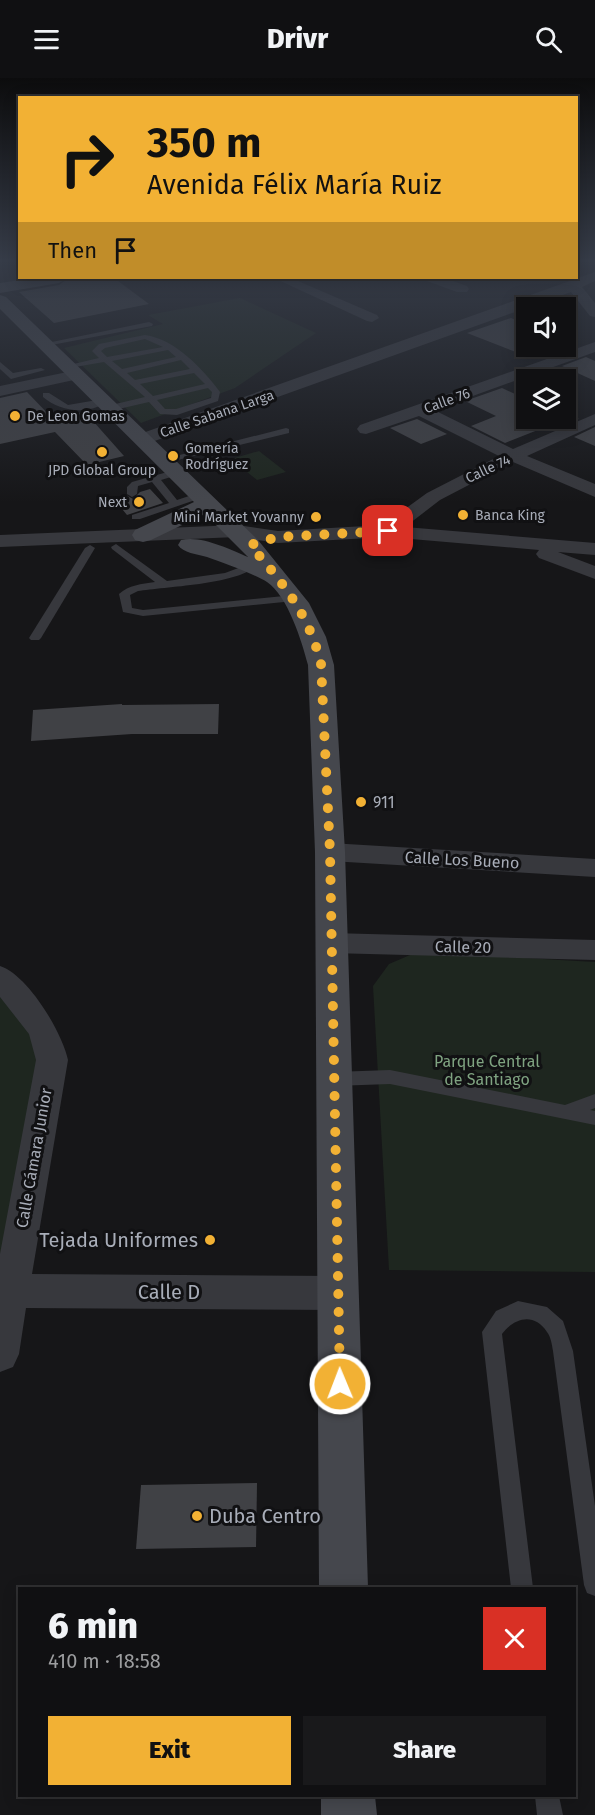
<!DOCTYPE html>
<meta charset="utf-8">
<style>
:root{--surface:#101012;--page:#19191b;--text:#f1f3f6;--muted:#9c9d9f;--line:#303032;--accent:#f2b134}
body{margin:0;font-family:"Fira Sans",sans-serif;background:var(--page);color:var(--text);height:100vh;display:flex;flex-direction:column;font-size:22px;white-space:nowrap}
*{box-sizing:border-box;margin:0}
p{font-size:20px;color:var(--muted)}
.icon{flex:none;width:33px;height:33px;fill:none;stroke:currentColor;stroke-width:2;stroke-linecap:round;stroke-linejoin:round}
.map{position:relative;flex:1;overflow:hidden}
.details{position:absolute;left:18px;top:1509px;width:558px;height:210px;display:flex;flex-direction:column;background:var(--surface);border-radius:0px;box-shadow:0 3px 15px #0003,0 0 0 2px var(--line)}
.details>*{flex:none}
.hud{position:absolute;left:18px;top:18px;width:560px;height:183px;border-radius:0px;box-shadow:0 3px 15px #0003,0 0 0 2px var(--line);background:#f2b134;color:#111;overflow:hidden}
.controls{position:absolute;left:516px;top:219px;display:grid;gap:12px}
.controls a{display:grid;place-items:center;width:60px;height:60px;border-radius:0px;background:var(--surface);box-shadow:0 3px 15px #0003,0 0 0 2px var(--line);font-size:30px}
.pin{position:absolute;display:grid;place-items:center;width:51px;height:51px;color:#fff;margin:-26px;border-radius:12px;box-shadow:0 3px 9px #0006}
.me{position:absolute;width:66px;margin:-33px;rotate:359deg;stroke-linejoin:round;filter:drop-shadow(0 0 4px #0008)}
.turn{display:flex;align-items:center;gap:21px;height:126px;padding:0 30px;font-size:27px}
.turn .icon{width:78px;height:78px;stroke-width:2.5}
.turn b{display:block;font-size:42px;line-height:51px}
.then{display:flex;align-items:center;height:57px;padding:0 30px;background:#0003;gap:12px;font-size:22px}
.round{display:grid;place-items:center;flex:none;width:63px;height:63px;border-radius:0px;background:var(--page)}
.headline{display:flex;align-items:center;justify-content:space-between;height:102px;padding:0 30px}
h1{font-size:36px;font-weight:800;line-height:45px}
.button{display:flex;gap:12px;margin-top:auto;padding:12px 30px}
.button a{flex:1;height:69px;border-radius:0px;background:var(--accent);color:#111;font-size:24px;font-weight:800;line-height:69px;text-align:center}
.button a+a{background:var(--page);color:var(--text)}
header{display:flex;justify-content:space-between;align-items:center;height:78px;padding:0 30px;background:var(--surface);font-size:27px;font-weight:800}
.map>svg:first-child{display:block}
</style>
<header><svg class="icon" aria-label="menu" viewBox="0 0 24 24"><path d="M4 6h16M4 12h16M4 18h16"/></svg>Drivr<svg class="icon" aria-label="search" viewBox="0 0 24 24"><circle cx="10" cy="10" r="6"/><path d="M15 15l6 6"/></svg></header>
<div class="map">
<svg width="595" height="1737" viewBox="0 0 595 1737">
<rect width="100%" height="100%" fill="#161618"/>
<g fill="#1e261f">
<path d="M 240,220 L 316,255 L 235,310 L 141,345 L 64,270 L 163,246 L 148,237 Z"/>
<path d="M 259,373 L 286,394 L 257,402 L 231,381 Z"/>
<path d="M 417,874 L 595,884 L 595,1194 L 389,1192 L 373,908 L 389,886 Z"/>
<path d="M 0,917 L 41,967 L 0,1196 Z"/>
</g>
<g fill="#404145">
<path d="M 69,200 L 114,200 L 149,226 L 54,245 L 19,214 L 59,207 Z"/>
<path d="M 511,240 L 526,246 L 526,278 L 467,255 Z"/>
<path d="M 542,268 L 561,268 L 568,271 L 543,280 L 538,278 Z"/>
<path d="M 586,279 L 595,283 L 595,303 L 562,288 Z"/>
<path d="M 502,310 L 526,321 L 526,340 L 579,340 L 554,351 L 548,348 L 505,365 L 471,348 L 496,338 L 465,323 Z"/>
<path d="M 27,314 L 52,340 L 85,334 L 124,378 L 87,387 L 55,354 L 0,366 L 0,320 Z"/>
<path d="M 417,341 L 447,356 L 421,366 L 390,350 Z"/>
<path d="M 595,349 L 595,368 L 574,359 Z"/>
<path d="M 150,411 L 163,425 L 127,437 L 114,421 L 126,417 L 133,421 L 140,414 Z"/>
<path d="M 122,626 L 122,627 L 219,626 L 218,656 L 132,656 L 31,663 L 33,632 Z"/>
<path d="M 257,1405 L 256,1469 L 136,1471 L 141,1407 Z"/>
</g>
<g fill="none" stroke-linecap="round" stroke-linejoin="round">
<g fill="#37383d" fill-rule="evenodd">
<path d="M 149,244 L 153,246 L 152,248 L 46,268 L 42,266 Z"/>
<path d="M 145,257 C 175,261 203,291 220,314 L 218,323 L 177,337 L 160,336 L 149,324 L 110,333 L 107,332 L 107,328 L 145,319 L 104,284 L 69,290 L 65,288 L 99,280 L 92,273 L 99,266 ZM 145,261 L 163,269 L 107,279 L 101,273 L 105,270 ZM 168,272 L 176,279 L 122,291 L 112,283 ZM 181,282 L 190,291 L 135,302 L 127,295 ZM 194,295 L 205,306 L 153,318 L 140,306 ZM 208,310 L 212,314 L 211,320 L 176,331 L 165,331 L 157,322 Z"/>
<path d="M 0,284 L 13,295 L 41,290 L 45,292 L 11,301 L 0,291 Z"/>
<path d="M 43,315 L 49,315 L 68,327 L 103,321 L 107,324 C 87,337 61,334 43,319 Z"/>
<path d="M 286,350 L 289,351 L 289,355 L 165,385 L 160,382 Z"/>
<path d="M 178,391 L 183,394 L 181,396 L 161,402 L 177,422 L 201,414 L 206,417 L 204,419 L 140,441 L 132,441 L 132,437 L 169,425 L 152,404 L 138,408 L 137,416 L 132,419 L 127,416 L 127,409 L 132,404 Z"/>
<path d="M 116,466 L 167,503 L 225,495 L 249,486 L 254,489 C 237,506 164,509 138,513 L 130,517 L 132,530 L 143,532 L 294,517 L 299,520 L 294,523 L 143,538 L 123,534 L 119,516 C 129,507 141,506 155,504 L 112,471 L 111,469 Z"/>
<path d="M 90,467 L 95,470 L 41,560 L 39,562 L 31,562 L 29,560 L 85,470 Z"/>
<path d="M 390,992 L 565,1027 L 595,1016 L 595,1030 L 590,1032 L 595,1033 L 595,1047 L 390,1006 L 334,1008 L 328,1006 L 326,1001 L 328,996 L 334,994 Z"/>
<path d="M 518,1223 L 547,1229 L 563,1243 L 573,1273 L 595,1428 L 595,1518 L 587,1515 L 584,1507 L 553,1273 C 552,1267 551,1259 547,1254 C 534,1234 514,1240 502,1256 L 533,1510 L 511,1510 L 482,1254 L 496,1233 Z"/>
<path d="M 535,1718 L 559,1718 L 563,1737 L 537,1737 Z"/>
</g>
<g fill="#37383d" fill-rule="evenodd">
<path d="M 595,194 L 595,203 L 582,209 L 595,225 L 595,239 L 590,238 L 571,214 L 149,365 L 137,365 L 134,361 L 137,357 Z"/>
<path d="M 274,200 L 291,200 L 377,237 L 379,240 L 372,244 L 367,243 Z"/>
<path d="M 425,200 L 444,200 L 467,208 L 469,211 L 467,214 L 457,214 L 427,203 Z"/>
<path d="M 595,264 L 595,274 L 434,332 L 513,371 L 595,336 L 595,347 L 527,378 L 595,406 L 595,419 L 513,384 L 440,422 L 405,449 L 595,465 L 595,477 L 558,474 L 595,488 L 595,501 L 539,480 L 536,476 L 539,472 L 388,459 L 278,465 L 237,459 L 0,469 L 0,457 L 237,447 L 278,453 L 383,447 L 427,415 L 499,378 L 419,338 L 366,356 L 360,355 L 357,351 L 360,347 Z"/>
<path d="M 77,292 L 83,294 L 85,297 L 83,300 L 0,318 L 0,308 Z"/>
<path d="M 330,765 L 595,781 L 595,799 L 330,783 L 321,780 L 317,774 L 321,768 Z"/>
<path d="M 331,855 L 595,862 L 595,882 L 331,875 L 321,872 L 317,865 L 321,858 Z"/>
<path d="M 0,888 C 28,897 62,954 68,982 L 32,1196 L 338,1198 L 351,1203 L 356,1215 L 351,1227 L 338,1232 L 26,1230 L 19,1276 L 13,1289 L 0,1294 L 0,1176 L 36,982 L 29,956 L 0,919 Z"/>
</g>
<g fill="#45474d" fill-rule="evenodd">
<path d="M 34,200 L 67,200 L 59,205 L 0,215 L 0,205 Z"/>
<path d="M 0,217 L 6,219 L 258,462 L 309,525 L 326,559 L 334,587 L 345,774 L 368,1510 L 319,1510 L 315,774 L 308,587 C 302,564 288,518 267,504 C 254,496 222,484 207,479 C 197,476 183,475 178,467 L 181,462 C 201,457 229,471 248,479 L 205,436 L 151,462 L 143,464 L 135,462 L 132,457 L 135,452 L 194,424 L 0,231 Z"/>
<path d="M 321,1718 L 375,1718 L 377,1737 L 321,1737 Z"/>
</g>
</g>
<linearGradient id="sky" x2="0" y2="1"><stop stop-color="#0c0c0d"/><stop offset="0.43" stop-color="#363c48"/><stop offset="1" stop-color="#363c48" stop-opacity="0"/></linearGradient>
<rect width="595" height="424" fill="url(#sky)"/>
<g fill="none" stroke-linecap="round" stroke-linejoin="round">
<path stroke="#f2b134" stroke-width="10" stroke-dasharray="0 18" d="M 340,1306 L 330,774 L 321,586 C 309,536 283,505 250,467 L 278,459 L 388,453"/>
</g>
<g fill="#f2b134" stroke="#111113" stroke-width="2">
<circle cx="15" cy="338" r="6"/>
<circle cx="102" cy="374" r="6"/>
<circle cx="173" cy="378" r="6"/>
<circle cx="139" cy="424" r="6"/>
<circle cx="463" cy="437" r="6"/>
<circle cx="316" cy="439" r="6"/>
<circle cx="361" cy="724" r="6"/>
<circle cx="210" cy="1162" r="6"/>
<circle cx="197" cy="1438" r="6"/>
</g>
<g text-anchor="middle" dominant-baseline="central" stroke-width="6" stroke-linejoin="round" paint-order="stroke">
<g font-size="14" fill="#a8adb8" stroke="#111113">
<text transform="translate(447 323) rotate(-20)">Calle 76</text>
<text transform="translate(217 336) rotate(-19)">Calle Sabana Larga</text>
<text transform="translate(488 391) rotate(-25)">Calle 74</text>
</g>
<g font-size="14" fill="#a8adb8" stroke="#111113" text-anchor="start">
<text x="27" y="338">De Leon Gomas</text>
<text x="185" y="370">Gomería<tspan x="185" dy="16">Rodríguez</tspan></text>
<text x="102" y="392" text-anchor="middle">JPD Global Group</text>
<text x="127" y="424" text-anchor="end">Next</text>
<text x="475" y="437">Banca King</text>
<text x="304" y="439" text-anchor="end">Mini Market Yovanny</text>
</g>
<g font-size="16" fill="#a8adb8" stroke="#111113" text-anchor="start">
<text x="373" y="724">911</text>
</g>
<g font-size="16" fill="#a8adb8" stroke="#111113">
<text transform="translate(462 782) rotate(3)">Calle Los Bueno</text>
<text transform="translate(463 869) rotate(1)">Calle 20</text>
<text transform="translate(34 1080) rotate(-80)">Calle Cámara Junior</text>
</g>
<g font-size="16" fill="#7fa381" stroke="#111113">
<text x="487" y="983">Parque Central<tspan x="487" dy="18">de Santiago</tspan></text>
</g>
<g font-size="20" fill="#a8adb8" stroke="#111113" text-anchor="end">
<text x="198" y="1162">Tejada Uniformes</text>
<text x="209" y="1438" text-anchor="start">Duba Centro</text>
</g>
<g font-size="20" fill="#a8adb8" stroke="#111113">
<text x="169" y="1214">Calle D</text>
</g>
</g>
</svg>
<div class="controls">
<a><svg class="icon" aria-label="sound" viewBox="0 0 24 24"><path d="M4 9h4l5-4v14l-5-4H4zM17 9q2 3 0 6"/></svg></a>
<a><svg class="icon" aria-label="layers" viewBox="0 0 24 24"><path d="M12 4l9 5-9 5-9-5zM3 14l9 5 9-5"/></svg></a>
</div>
<div class="pin" style="left:388px;top:453px;background:#d93025"><svg class="icon" aria-label="arrive" viewBox="0 0 24 24"><path d="M6 21V4h12l-3 4 3 4H6"/></svg></div>
<svg class="me" style="left:340px;top:1306px" viewBox="-20 -20 40 40"><circle r="17" fill="#f2b134" stroke="#fff" stroke-width="3"/><path d="M0-11L8 9 0 5-8 9z" fill="#fff"/></svg>
<div class="hud">
<div class="turn"><svg class="icon" aria-label="right" viewBox="0 0 24 24"><path d="M7 20v-9h11M14 6l5 5-5 5"/></svg><div><b>350 m</b>Avenida Félix María Ruiz</div></div>
<div class="then">Then<svg class="icon" aria-label="arrive" viewBox="0 0 24 24"><path d="M6 21V4h12l-3 4 3 4H6"/></svg></div>
</div>
<section class="details">
<div class="headline"><div><h1>6 min</h1><p>410 m · 18:58</p></div><a class="round" style="background:#d93025;color:#fff"><svg class="icon" aria-label="close" viewBox="0 0 24 24"><path d="M6 6l12 12M18 6L6 18"/></svg></a></div>
<div class="button"><a>Exit</a><a>Share</a></div>
</section>
</div>
